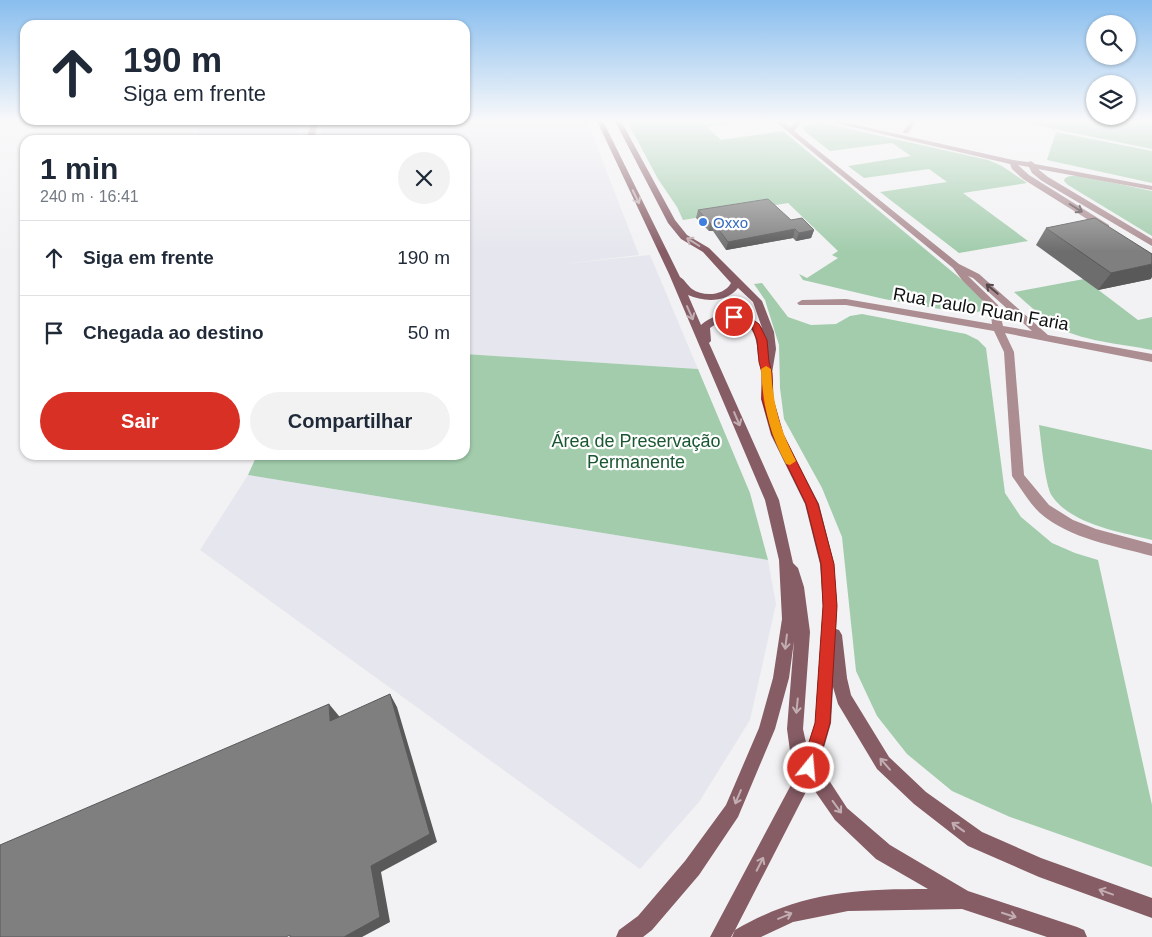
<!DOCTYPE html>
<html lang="pt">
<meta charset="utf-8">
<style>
:root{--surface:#fff;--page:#f2f2f3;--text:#1f2937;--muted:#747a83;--line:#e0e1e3;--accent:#d93025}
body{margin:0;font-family:Helvetica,sans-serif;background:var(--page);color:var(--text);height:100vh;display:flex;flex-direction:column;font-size:19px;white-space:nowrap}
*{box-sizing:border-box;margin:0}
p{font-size:16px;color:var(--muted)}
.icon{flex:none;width:28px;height:28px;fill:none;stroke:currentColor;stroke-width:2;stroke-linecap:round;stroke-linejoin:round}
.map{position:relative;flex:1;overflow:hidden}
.details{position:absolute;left:20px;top:135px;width:450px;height:325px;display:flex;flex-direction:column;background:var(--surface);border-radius:15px;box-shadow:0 1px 4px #0004}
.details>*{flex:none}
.top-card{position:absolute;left:20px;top:20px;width:450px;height:105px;border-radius:15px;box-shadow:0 1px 4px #0004;background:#fff;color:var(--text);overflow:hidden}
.buttons{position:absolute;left:1086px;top:15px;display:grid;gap:10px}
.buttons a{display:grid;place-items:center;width:50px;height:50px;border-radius:50%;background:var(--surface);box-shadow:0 1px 4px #0004;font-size:25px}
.pin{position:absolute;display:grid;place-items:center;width:42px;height:42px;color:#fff;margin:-21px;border:2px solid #fff;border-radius:50%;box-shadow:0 1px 5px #0007}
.me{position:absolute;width:55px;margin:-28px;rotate:17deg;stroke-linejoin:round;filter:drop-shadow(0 0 4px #0008)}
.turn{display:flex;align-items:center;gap:18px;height:105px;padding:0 20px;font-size:22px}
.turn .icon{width:65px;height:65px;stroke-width:2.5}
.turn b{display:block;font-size:35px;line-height:42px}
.round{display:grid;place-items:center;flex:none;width:52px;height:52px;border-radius:26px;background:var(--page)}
.overview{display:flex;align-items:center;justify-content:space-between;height:85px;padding:0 20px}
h1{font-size:30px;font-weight:600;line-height:38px}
.cta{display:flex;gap:10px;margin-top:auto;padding:10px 20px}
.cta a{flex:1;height:58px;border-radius:30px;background:var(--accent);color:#fff;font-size:20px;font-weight:600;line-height:58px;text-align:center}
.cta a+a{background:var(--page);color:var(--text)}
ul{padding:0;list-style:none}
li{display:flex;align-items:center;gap:15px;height:75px;padding:0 20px;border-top:1px solid var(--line)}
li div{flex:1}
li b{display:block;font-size:19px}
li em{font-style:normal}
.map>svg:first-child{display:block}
</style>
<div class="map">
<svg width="1152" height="937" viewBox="0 0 1152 937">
<rect width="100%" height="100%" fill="#f2f2f4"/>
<g fill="#e6e6ee">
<path d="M 203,121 L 302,121 L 296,140 L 193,140 Z"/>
<path d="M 324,121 L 587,121 L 639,255 L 563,264 L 650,255 L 698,369 L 465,354 L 465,140 L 321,140 Z"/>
<path d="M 248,475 L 768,560 L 776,604 L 750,720 L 699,802 L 640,869 L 200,550 Z"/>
</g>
<g fill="#a2ccac">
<path d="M 627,121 L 750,121 L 707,127 L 721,140 L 783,131 L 967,284 L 980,296 L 984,304 L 982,311 L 971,313 L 962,313 L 884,299 L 803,280 L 799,274 L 807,278 L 838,258 L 832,255 L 838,251 L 788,203 L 683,220 L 677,207 L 658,179 Z"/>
<path d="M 1015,121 L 1152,121 L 1152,149 Z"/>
<path d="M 819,122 L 988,160 L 1002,166 L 1027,183 L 963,193 L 1028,241 L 959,253 L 880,192 L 947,182 L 929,169 L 864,178 L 848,166 L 911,156 L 892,143 L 830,151 L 804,131 L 803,126 Z"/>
<path d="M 1056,132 L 1152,151 L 1152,183 L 1047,160 Z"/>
<path d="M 1070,176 L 1081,176 L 1152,191 L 1152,236 L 1068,185 L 1064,181 L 1065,178 Z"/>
<path d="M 1084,279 L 1138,320 L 1152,317 L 1152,350 C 1123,344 1078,341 1054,325 C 1040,316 1027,303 1014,292 Z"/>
<path d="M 762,283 L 788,317 L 811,325 L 836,324 L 850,316 L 862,314 L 966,334 L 978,340 L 986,348 L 1005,493 L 1021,517 L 1052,543 L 1075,553 L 1098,560 L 1152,805 L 1152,867 L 1010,817 L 952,791 L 907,754 L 877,716 L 856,671 L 842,537 L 822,488 L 784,419 L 780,388 L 779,345 L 765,300 L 754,284 Z"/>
<path d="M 465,354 L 698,369 L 750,493 L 768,560 L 248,475 L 257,455 L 465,455 Z"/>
<path d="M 1039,425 L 1152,450 L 1152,540 C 1121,532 1072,525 1052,496 C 1045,486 1041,439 1039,425 Z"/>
</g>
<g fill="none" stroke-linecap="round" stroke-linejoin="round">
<g fill="#ab8d92" fill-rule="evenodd">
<path d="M 312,121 L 318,121 L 314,140 L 306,140 Z"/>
<path d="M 775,121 L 782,121 L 790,127 L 796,121 L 803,121 L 794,131 L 959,264 L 979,274 L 1048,335 L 1152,354 L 1152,362 L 1005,333 L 1014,352 L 1024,475 L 1049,505 L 1073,520 L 1096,529 L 1152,544 L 1152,556 C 1115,546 1070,539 1040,513 C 1030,504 1022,490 1014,479 L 1012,476 L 1004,352 L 994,331 L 846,305 L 799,305 L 797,303 L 802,300 L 846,299 L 992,324 L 990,308 L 962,280 L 953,268 ZM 968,276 L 973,278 L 1032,331 L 1003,326 L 998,305 Z"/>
<path d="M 827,121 L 839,121 L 1013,160 L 1028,162 L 1031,161 L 1035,164 L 1152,186 L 1152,190 L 1038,169 L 1048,177 L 1152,239 L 1152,246 L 1042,181 L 1032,173 L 1029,167 L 1018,165 L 1029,175 L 1109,225 L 1109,229 L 1103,229 L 1023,179 L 1012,169 L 1010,164 Z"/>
<path d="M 910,121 L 916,121 L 908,133 L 904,133 L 903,132 Z"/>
</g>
<path fill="#865c65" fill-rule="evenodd" d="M 597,121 L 603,121 L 680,277 C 685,280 687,285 692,289 C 703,297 724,296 731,283 L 703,252 L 681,239 L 668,223 L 615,121 L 621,121 L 675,220 L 687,235 L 709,248 L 762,301 L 774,332 L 776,349 L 772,373 L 773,399 L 783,435 L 819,504 L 834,564 L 837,606 L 836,629 L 839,630 L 842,635 L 847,678 L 851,695 L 889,757 L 926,792 L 982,832 L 1041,858 L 1152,898 L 1152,918 L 1039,877 L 968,846 L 914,804 L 877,769 L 838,704 L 833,687 L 831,723 L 819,765 L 847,808 L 890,845 L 968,891 L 1077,927 L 1084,930 L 1087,937 L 1047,937 L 962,909 L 848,911 L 793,922 L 761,937 L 732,937 L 735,930 L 731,937 L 710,937 L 800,768 L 790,751 L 787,729 L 794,641 L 789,678 L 775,729 L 738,817 L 699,875 L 652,930 L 643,937 L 616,937 L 619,930 L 638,916 L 685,861 L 726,805 L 759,728 L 773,678 L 782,619 L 779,560 L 765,500 L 669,274 ZM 738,288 L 753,302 L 762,328 C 748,308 718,310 701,325 L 688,295 C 704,302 726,303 738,288 ZM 729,319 C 752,320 757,335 758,356 L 764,359 L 761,399 L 771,435 L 805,504 L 820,564 L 823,606 L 815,723 L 807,747 L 803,729 L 810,632 L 804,587 L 798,568 L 793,563 L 779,500 L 709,343 L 711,341 L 710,328 L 719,322 ZM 810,784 L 835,820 L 876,859 L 928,889 C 855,889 800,892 735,930 Z"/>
</g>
<g fill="#6d6d6e">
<path d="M 698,210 L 791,220 L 814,230 L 811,238 L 796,241 L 793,238 L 726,250 L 713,231 L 709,231 L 696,218 Z"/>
<path d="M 1046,228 L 1151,279 L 1098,290 L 1036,245 Z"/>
</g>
<g fill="#59595a">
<path d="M 710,223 L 714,223 L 713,231 L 709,231 Z"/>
<path d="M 795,229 L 793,238 L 726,250 L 728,242 Z"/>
<path d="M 814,230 L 811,238 L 796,241 L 799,233 Z"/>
<path d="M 1152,264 L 1152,277 L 1151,279 L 1098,290 L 1111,273 Z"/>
<path d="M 390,694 L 397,707 L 437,842 L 381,872 L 390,922 L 362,937 L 344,937 L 371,866 Z"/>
<path d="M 329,704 L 339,716 L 340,733 L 330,721 Z"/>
</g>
<g fill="#7f7f80" stroke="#59595a">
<path d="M 768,199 L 791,220 L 802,218 L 814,230 L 799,233 L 795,229 L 728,242 L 714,223 L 710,223 L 698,210 Z"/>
<path d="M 1095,218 L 1152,254 L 1152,264 L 1111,273 L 1046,228 Z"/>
<path d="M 390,694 L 430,834 L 371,866 L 380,917 L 344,937 L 290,937 L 290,935 L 286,937 L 0,937 L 0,845 L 329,704 L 330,721 Z"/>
</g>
<defs><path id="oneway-shaft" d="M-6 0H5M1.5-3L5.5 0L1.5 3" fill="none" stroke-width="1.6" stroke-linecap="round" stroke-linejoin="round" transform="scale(1.25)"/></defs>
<g stroke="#c2aeb2">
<use href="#oneway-shaft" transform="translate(636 197) rotate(64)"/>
<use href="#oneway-shaft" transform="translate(693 242) rotate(-148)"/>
<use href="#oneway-shaft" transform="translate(690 313) rotate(66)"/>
<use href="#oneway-shaft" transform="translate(737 419) rotate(67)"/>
<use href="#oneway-shaft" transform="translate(786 642) rotate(97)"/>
<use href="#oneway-shaft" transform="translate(797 706) rotate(96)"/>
<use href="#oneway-shaft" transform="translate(885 764) rotate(-131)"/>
<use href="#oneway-shaft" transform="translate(738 797) rotate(113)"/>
<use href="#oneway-shaft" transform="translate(837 807) rotate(54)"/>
<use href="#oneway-shaft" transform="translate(958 827) rotate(-144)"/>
<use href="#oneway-shaft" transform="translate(760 864) rotate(-63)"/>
<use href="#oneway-shaft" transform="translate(1106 892) rotate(-160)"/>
<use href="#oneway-shaft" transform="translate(1009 915) rotate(18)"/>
<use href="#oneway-shaft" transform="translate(785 916) rotate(-23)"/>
</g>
<g stroke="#56494c">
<use href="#oneway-shaft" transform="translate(1076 208) rotate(32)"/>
<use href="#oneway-shaft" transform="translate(992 289) rotate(-140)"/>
</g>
<linearGradient id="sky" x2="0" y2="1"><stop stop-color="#88bdee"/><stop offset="0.48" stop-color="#f9f9fa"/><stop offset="1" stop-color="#f9f9fa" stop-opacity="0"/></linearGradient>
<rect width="1152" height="252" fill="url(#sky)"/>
<path fill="#d93025" stroke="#8d1f18" d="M 734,314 L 747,316 L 759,324 L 767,340 L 769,362 L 772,373 L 773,399 L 783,434 L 818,504 L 834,564 L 837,606 L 830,723 L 817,768 L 814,773 L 809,776 L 803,773 L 801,768 L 815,723 L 823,606 L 821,564 L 806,504 L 772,434 L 762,399 L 762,373 L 759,362 L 757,340 L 752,327 L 741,321 L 730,319 L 729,317 Z"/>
<path fill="#f59e0b" d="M 766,366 L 771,369 C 773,405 780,429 796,461 L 790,465 L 786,464 C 769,432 763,405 761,369 Z"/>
<circle fill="#3f7fe0" stroke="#fff" stroke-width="2" cx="703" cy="222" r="5"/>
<g text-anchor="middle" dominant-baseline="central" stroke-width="4.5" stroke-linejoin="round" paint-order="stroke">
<g font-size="15" fill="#366cbe" stroke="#fff" text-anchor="start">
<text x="713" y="222">Oxxo</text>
</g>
<g font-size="18" fill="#111112" stroke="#fff">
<text transform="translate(981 309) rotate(10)">Rua Paulo Ruan Faria</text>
</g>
<g font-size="18" fill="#195731" stroke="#fff">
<text x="636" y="441">Área de Preservação<tspan x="636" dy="21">Permanente</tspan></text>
</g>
</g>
</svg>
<div class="buttons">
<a><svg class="icon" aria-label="search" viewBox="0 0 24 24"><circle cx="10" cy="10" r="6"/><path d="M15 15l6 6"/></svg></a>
<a><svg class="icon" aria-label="layers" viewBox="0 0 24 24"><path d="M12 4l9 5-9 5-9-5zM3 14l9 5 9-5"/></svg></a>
</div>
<div class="pin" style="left:734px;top:317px;background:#d93025"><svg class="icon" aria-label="arrive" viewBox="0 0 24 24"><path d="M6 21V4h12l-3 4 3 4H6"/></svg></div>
<svg class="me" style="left:809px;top:768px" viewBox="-20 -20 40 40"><circle r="17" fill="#d93025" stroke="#fff" stroke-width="3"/><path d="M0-11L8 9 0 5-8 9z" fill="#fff"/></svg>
<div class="top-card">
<div class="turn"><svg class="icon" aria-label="ahead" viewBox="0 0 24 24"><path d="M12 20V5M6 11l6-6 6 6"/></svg><div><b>190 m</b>Siga em frente</div></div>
</div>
<section class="details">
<div class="overview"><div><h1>1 min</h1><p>240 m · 16:41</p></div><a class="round"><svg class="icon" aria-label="close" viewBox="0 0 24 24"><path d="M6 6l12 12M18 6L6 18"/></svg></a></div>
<ul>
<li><svg class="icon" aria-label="ahead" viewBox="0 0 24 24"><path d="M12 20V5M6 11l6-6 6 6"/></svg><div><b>Siga em frente</b></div><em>190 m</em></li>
<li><svg class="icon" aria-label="arrive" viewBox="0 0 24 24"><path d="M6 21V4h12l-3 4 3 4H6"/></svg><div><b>Chegada ao destino</b></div><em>50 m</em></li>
</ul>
<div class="cta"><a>Sair</a><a>Compartilhar</a></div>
</section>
</div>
